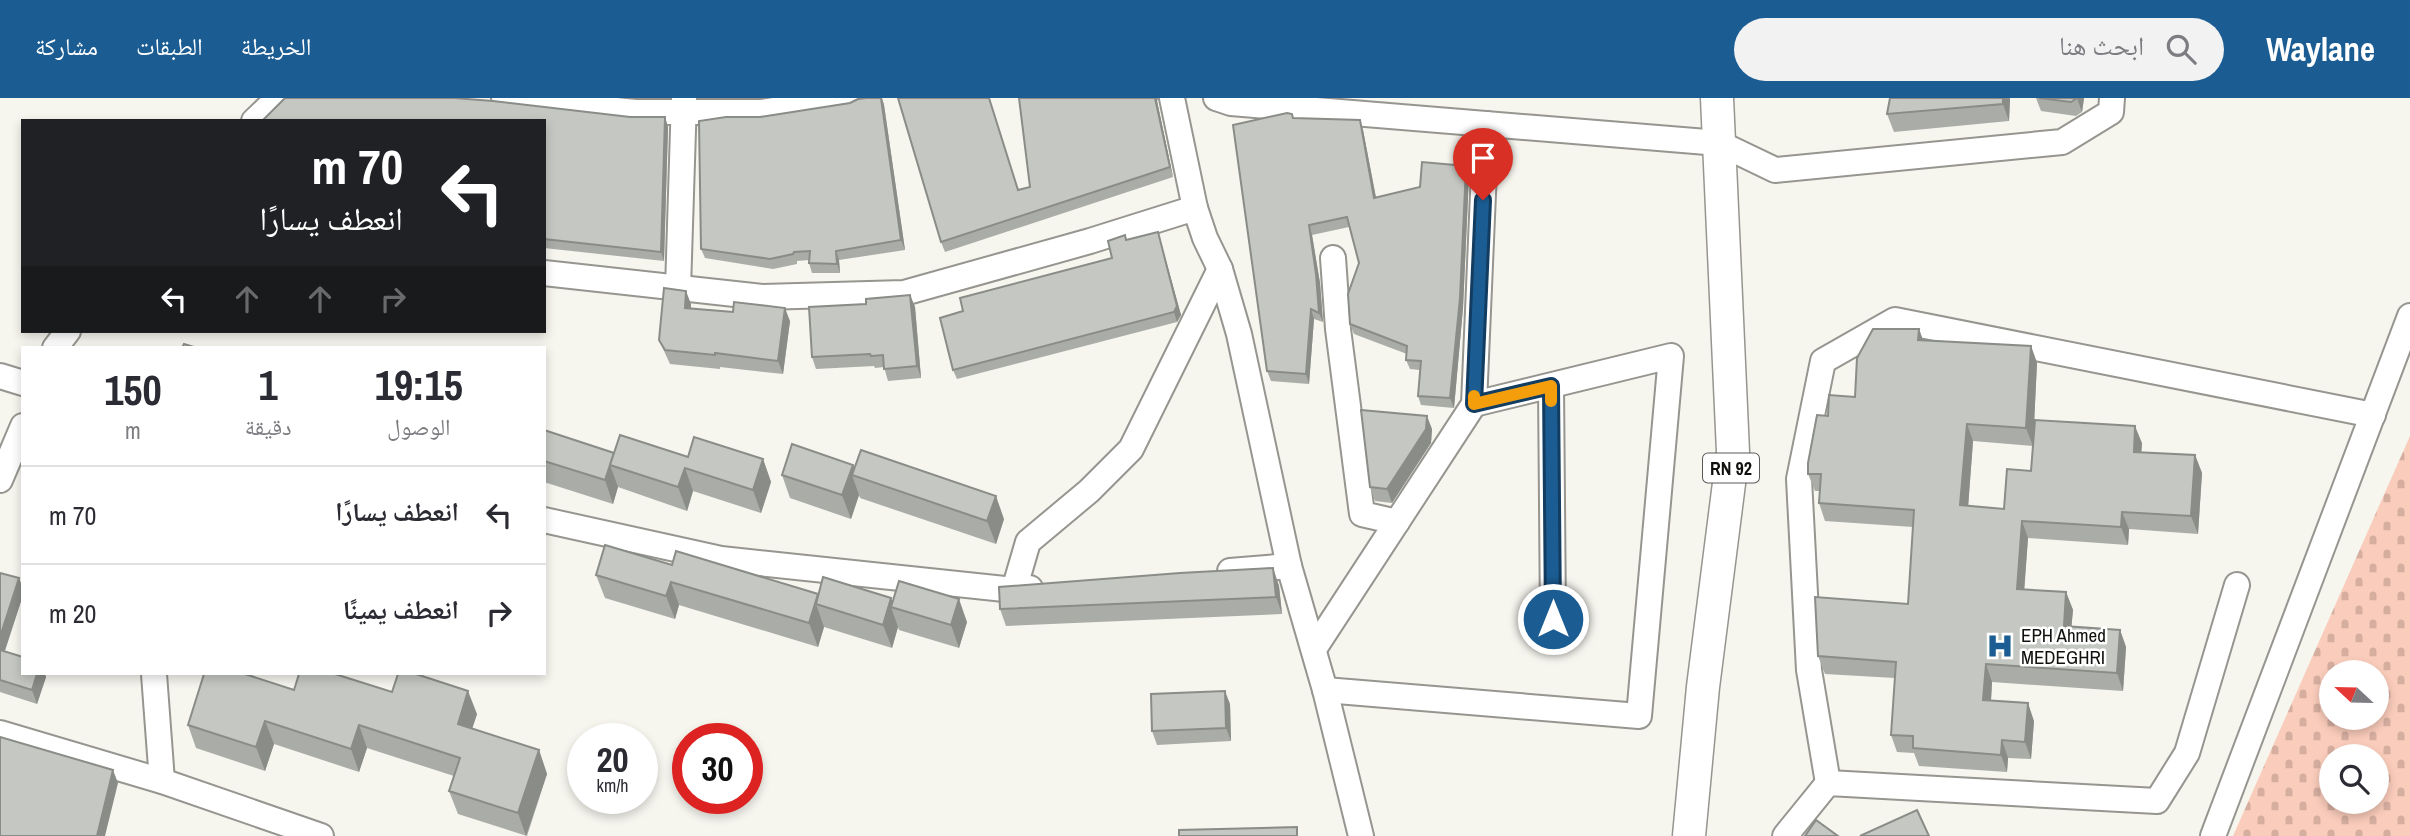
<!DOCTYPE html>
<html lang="ar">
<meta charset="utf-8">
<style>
:root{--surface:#fff;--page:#f2f2f3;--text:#2b2b33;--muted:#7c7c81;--line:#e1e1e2;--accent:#1b5d93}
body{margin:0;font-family:"Archivo Narrow","Noto Naskh Arabic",sans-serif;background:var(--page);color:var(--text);direction:rtl;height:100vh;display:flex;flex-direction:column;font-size:26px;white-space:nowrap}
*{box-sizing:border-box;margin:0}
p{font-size:23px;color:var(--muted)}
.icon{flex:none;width:38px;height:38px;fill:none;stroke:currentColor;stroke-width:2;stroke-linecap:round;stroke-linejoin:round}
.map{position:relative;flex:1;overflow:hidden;direction:ltr}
.drawer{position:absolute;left:21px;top:248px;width:525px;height:329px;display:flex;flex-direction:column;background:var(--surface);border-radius:0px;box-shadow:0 4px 10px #0003;direction:rtl}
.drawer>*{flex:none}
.hud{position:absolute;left:21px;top:21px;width:525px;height:214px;border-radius:0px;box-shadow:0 4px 10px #0003;direction:rtl;background:#202124;color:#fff;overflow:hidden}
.needle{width:46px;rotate:292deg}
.buttons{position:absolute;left:2319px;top:562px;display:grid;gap:14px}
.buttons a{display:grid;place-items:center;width:70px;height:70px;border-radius:50%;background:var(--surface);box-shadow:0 4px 10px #0003;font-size:35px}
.speed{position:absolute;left:567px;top:625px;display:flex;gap:14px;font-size:35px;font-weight:700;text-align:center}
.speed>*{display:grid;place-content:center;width:91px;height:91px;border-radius:50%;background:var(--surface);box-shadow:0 4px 10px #0003;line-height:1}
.speed small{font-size:18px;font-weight:400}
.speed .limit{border:10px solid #d22;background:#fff;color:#111}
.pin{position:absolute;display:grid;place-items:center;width:60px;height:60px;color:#fff;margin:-72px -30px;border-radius:50% 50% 50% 0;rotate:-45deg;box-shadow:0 0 7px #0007}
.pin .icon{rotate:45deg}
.me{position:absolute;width:77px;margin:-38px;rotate:0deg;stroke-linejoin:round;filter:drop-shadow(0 0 5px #0008)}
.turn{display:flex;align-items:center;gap:24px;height:147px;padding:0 28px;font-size:32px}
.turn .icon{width:91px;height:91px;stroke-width:2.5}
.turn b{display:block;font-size:49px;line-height:60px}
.lanes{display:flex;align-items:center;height:66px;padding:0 28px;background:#0003;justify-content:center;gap:35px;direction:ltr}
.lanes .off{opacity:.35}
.eta{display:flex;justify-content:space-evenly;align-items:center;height:119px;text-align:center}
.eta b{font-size:42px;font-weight:800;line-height:49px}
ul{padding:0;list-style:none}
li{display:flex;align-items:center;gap:21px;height:98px;padding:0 28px;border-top:2px solid var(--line)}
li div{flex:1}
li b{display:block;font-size:26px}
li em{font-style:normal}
header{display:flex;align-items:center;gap:42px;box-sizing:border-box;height:98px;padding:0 35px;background:var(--accent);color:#fff}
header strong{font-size:33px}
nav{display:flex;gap:38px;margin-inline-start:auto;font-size:24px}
.search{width:490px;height:63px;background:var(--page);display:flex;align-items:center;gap:18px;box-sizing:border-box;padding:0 24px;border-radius:38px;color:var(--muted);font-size:26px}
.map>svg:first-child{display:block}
</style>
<header>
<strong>Waylane</strong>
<div class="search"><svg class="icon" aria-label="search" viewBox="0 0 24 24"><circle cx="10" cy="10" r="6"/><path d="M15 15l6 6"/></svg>ابحث هنا</div>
<nav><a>الخريطة</a><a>الطبقات</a><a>مشاركة</a></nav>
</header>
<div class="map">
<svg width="2410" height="738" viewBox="0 0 2410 738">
<defs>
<pattern id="cemetery-stones" width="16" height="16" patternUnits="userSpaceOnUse" patternTransform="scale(1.75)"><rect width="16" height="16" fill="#faccbb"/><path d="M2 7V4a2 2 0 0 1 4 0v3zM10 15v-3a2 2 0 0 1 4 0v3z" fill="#d5aea0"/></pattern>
</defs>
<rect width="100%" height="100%" fill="#f6f5ee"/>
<path fill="url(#cemetery-stones)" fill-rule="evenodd" d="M 2410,338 L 2410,738 L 2233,738 ZM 2331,574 L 2376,574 L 2376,620 L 2331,620 ZM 2331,658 L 2376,658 L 2376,704 L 2331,704 Z"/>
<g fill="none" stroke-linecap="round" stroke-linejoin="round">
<defs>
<g id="minor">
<path d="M 504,0 L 635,14 L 761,14 L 851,0"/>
<path d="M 1172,0 L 1195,110 L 1205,140 L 1220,171 L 1239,236 L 1289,468 L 1325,592 L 1361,738"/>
<path d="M 1216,0 L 1231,5 L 1719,45 L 1775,72 L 2062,44 L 2111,14 L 2112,0"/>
<path d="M 254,23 L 278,0"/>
<path d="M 1333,160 L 1338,231 L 1362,416 L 1397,424"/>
<path d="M 544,175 L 762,199 L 904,195 L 1090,143 L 1195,110"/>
<path d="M 678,191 L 684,0"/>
<path d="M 55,250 L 68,233"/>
<path d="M 0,278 L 23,285"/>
<path d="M 1551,288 L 1553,521"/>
<path d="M 0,382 L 23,328"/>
<path d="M 544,422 L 721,461 L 1014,492 L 1030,490"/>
<path d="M 1230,473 L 1289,468"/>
<path d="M 1014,492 L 1028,444 L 1089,393 L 1131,351 L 1220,171"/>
<path d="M 1314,551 L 1474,306 L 1486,26"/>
<path d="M 154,576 L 162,683"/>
<path d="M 1325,592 L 1639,618 L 1671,258 L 1474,306"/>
<path d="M 0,635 L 162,683 L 321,738"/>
<path d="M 1828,685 L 1809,572 L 1799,381 L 1823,263 L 1895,222 L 2373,317"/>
<path d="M 1785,738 L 1828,685 L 2157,703 L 2187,655 L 2237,487"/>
<path d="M 2213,738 L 2410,218"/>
</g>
<path id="major" d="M 1689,738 L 1703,589 L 1733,354 L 1717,0"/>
</defs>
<use href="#minor" stroke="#96958f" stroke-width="28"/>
<use href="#major" stroke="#96958f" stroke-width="35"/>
<use href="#minor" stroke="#fff" stroke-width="24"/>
<use href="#major" stroke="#fff" stroke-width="32"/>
</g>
<g fill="#a9aca7" fill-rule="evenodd">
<path d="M 882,0 L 884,7 L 905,152 L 839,162 L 840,175 L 812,175 L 809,165 L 809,162 L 797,163 L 797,166 L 773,171 L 705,160 L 701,151 L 760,19 Z"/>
<path d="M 1019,0 L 1158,0 L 1157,3 L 1173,79 L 945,154 L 941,144 L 1019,92 L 1030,89 Z"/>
<path d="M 1890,0 L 2010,0 L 2009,23 L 1894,34 L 1887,16 Z"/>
<path d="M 2036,0 L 2084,0 L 2082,14 L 2076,18 L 2041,13 Z"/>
<path d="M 1292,16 L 1293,20 L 1360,22 L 1363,32 L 1376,100 L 1420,89 L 1466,68 L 1469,77 L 1463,210 L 1454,310 L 1421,307 L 1418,298 L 1420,272 L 1410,271 L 1406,262 L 1407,256 L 1354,236 L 1350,226 L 1359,165 L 1349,129 L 1312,137 L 1320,185 L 1323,224 L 1314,221 L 1309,286 L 1271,283 L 1267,273 Z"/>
<path d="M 630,19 L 665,19 L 668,29 L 664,163 L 544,150 L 544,23 Z"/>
<path d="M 1158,134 L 1181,217 L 1177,224 L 957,281 L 953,272 L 963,213 L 1112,160 L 1126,142 Z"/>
<path d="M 910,197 L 915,209 L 921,280 L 888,283 L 884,269 L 875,270 L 874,268 L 816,271 L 812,259 L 866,206 Z"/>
<path d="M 691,206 L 691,211 L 790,223 L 783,276 L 720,269 L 720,271 L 670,266 L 659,242 Z"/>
<path d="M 1919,231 L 1923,242 L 2031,248 L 2037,265 L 2033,346 L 2142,345 L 2141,355 L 2195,357 L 2202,375 L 2198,436 L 2129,431 L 2128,447 L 2028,440 L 2024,492 L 2066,494 L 2073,512 L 2071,529 L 2120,532 L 2126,549 L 2123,593 L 1992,584 L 1991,603 L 2034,623 L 2031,661 L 2008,660 L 2007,674 L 1919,668 L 1914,655 L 1897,654 L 1891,637 L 1895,580 L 1825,576 L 1818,558 L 1908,506 L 1913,429 L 1825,423 L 1819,405 L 1820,393 L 1815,393 L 1808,376 L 1828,318 L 1855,299 ZM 1973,343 L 2033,348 L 2031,373 L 2004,411 L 1968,408 Z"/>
<path d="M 332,233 L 354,233 L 354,235 Z"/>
<path d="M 1432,331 L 1431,345 L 1392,405 L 1375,403 L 1370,389 Z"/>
<path d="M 544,332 L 614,355 L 763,361 L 771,384 L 761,415 L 693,393 L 687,413 L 618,389 L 613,406 L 544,384 Z"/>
<path d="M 853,367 L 854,370 L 1004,421 L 996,446 L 860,400 L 859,397 L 851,421 L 790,400 L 782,377 Z"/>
<path d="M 672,467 L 818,496 L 893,504 L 967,524 L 959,550 L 899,532 L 898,529 L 892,550 L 824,529 L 818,549 L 679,507 L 675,521 L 605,500 L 596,477 Z"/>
<path d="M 1273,470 L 1279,488 L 1282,516 L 1006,528 L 1000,511 Z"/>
<path d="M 0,475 L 19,480 L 23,491 L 23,497 L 5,553 L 23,576 L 45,576 L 46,579 L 37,606 L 0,594 Z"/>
<path d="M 294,592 L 392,594 L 477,616 L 472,631 L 539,652 L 547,676 L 527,738 L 458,716 L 449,693 L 454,678 L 367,650 L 359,674 L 274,646 L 265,673 L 196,650 L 188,627 Z"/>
<path d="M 1230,606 L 1231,643 L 1157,647 L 1152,633 Z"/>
</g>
<g fill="#8a8c88">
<path d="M 882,0 L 884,7 L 905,152 L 901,142 Z"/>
<path d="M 1155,0 L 1158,0 L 1157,3 L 1173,79 L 1170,69 Z"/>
<path d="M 2003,0 L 2010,0 L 2009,23 L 2003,6 Z"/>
<path d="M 2077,0 L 2084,0 L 2082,14 Z"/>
<path d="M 665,19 L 668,29 L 664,163 L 661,154 Z"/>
<path d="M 1360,22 L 1363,32 L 1378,110 L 1374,100 Z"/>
<path d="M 1466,68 L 1469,77 L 1463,210 L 1454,310 L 1450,300 Z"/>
<path d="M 1309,127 L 1312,137 L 1320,185 L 1323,224 L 1319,215 Z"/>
<path d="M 1158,134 L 1181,217 L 1177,224 L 1174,214 Z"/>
<path d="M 836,153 L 839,162 L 840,175 L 837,166 Z"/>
<path d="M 686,193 L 691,206 L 690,224 L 685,210 Z"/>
<path d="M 910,197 L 915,209 L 921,280 L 917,268 Z"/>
<path d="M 785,210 L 790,223 L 783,276 L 778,263 Z"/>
<path d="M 1311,211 L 1314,221 L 1309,286 L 1306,276 Z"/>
<path d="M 1919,231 L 1925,248 L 1918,242 Z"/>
<path d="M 2031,248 L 2037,265 L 2033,348 L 2026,330 Z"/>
<path d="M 1427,318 L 1432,331 L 1431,345 L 1392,405 L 1387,391 Z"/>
<path d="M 1967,326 L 1973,343 L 1967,424 L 1960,407 Z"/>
<path d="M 2135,328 L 2142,345 L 2140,372 L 2134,354 Z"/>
<path d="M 614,355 L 610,367 L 618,389 L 613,406 L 605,382 Z"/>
<path d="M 2195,357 L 2202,375 L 2198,436 L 2191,418 Z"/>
<path d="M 763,361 L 771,384 L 761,415 L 753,392 Z"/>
<path d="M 853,367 L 857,379 L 852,377 L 859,397 L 851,421 L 842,397 Z"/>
<path d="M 685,370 L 693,393 L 687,413 L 678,389 Z"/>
<path d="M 996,398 L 1004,421 L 996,446 L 987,423 Z"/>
<path d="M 2122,414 L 2129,431 L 2128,447 L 2121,429 Z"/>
<path d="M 2022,423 L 2028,440 L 2023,509 L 2017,491 Z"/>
<path d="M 1273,470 L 1279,488 L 1282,516 L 1276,499 Z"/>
<path d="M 19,480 L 23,491 L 23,497 L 1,564 L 0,561 L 0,539 Z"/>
<path d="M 671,484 L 679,507 L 675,521 L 666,498 Z"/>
<path d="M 2066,494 L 2073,512 L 2070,545 L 2064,528 Z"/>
<path d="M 891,500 L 895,510 L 891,509 L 898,529 L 892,550 L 883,527 Z"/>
<path d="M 959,501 L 967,524 L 959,550 L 951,527 Z"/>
<path d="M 816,506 L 824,529 L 818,549 L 809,525 Z"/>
<path d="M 2120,532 L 2126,549 L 2123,593 L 2117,575 Z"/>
<path d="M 1986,566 L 1992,584 L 1990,619 L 1983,602 Z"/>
<path d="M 37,576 L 45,576 L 46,579 L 37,606 L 32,592 Z"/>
<path d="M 468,593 L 477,616 L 466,649 L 458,626 Z"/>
<path d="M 1225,593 L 1230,606 L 1231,643 L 1226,630 Z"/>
<path d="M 2028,605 L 2034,623 L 2031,661 L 2025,644 Z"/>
<path d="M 265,623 L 274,646 L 265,673 L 256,649 Z"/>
<path d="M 359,627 L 367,650 L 359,674 L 351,651 Z"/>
<path d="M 2002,642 L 2008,660 L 2007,674 L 2001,657 Z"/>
<path d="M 539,652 L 547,676 L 526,738 L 518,715 Z"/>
<path d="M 113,672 L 118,685 L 105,738 L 97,738 Z"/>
</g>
<g fill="#c5c8c2" stroke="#8a8c88" stroke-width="2">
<path d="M 285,0 L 454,0 L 493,3 L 630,19 L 665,19 L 661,154 L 544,141 L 544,23 L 262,23 Z"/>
<path d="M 866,0 L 881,0 L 901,142 L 836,153 L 837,166 L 809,165 L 810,153 L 794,154 L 793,156 L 770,161 L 701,151 L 699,23 L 726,19 L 760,19 L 850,5 L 858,1 Z"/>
<path d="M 898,0 L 989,0 L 1018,92 L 1030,89 L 1019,0 L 1155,0 L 1170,69 L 941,144 Z"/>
<path d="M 1890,0 L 2003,0 L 2003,6 L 1887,16 Z"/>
<path d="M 2039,0 L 2077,0 L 2071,4 Z"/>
<path d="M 1287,15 L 1292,16 L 1293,20 L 1360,22 L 1374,100 L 1420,89 L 1422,64 L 1466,68 L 1460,200 L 1450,300 L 1418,298 L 1421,263 L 1406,262 L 1407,248 L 1350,226 L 1348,196 L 1359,165 L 1347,119 L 1309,127 L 1316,176 L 1319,215 L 1311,211 L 1306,276 L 1267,273 L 1233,27 Z"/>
<path d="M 1158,134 L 1177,208 L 1174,214 L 953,272 L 940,220 L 963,213 L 960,200 L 1112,160 L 1108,143 L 1125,137 L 1126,142 Z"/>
<path d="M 664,190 L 686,193 L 685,210 L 733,214 L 734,204 L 785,210 L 778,263 L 715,255 L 715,257 L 665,252 L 659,242 Z"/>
<path d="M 910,197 L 917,268 L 884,271 L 883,257 L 871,258 L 870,256 L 812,259 L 809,209 L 866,206 L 866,201 Z"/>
<path d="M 1873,231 L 1919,231 L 1918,242 L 2031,248 L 2026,330 L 1967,326 L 1960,407 L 2004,411 L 2007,371 L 2031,373 L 2035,322 L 2135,328 L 2134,354 L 2195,357 L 2191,418 L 2122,414 L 2121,429 L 2022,423 L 2017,491 L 2066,494 L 2064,528 L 2120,532 L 2117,575 L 1986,566 L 1983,602 L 2028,605 L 2025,644 L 2002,642 L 2001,657 L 1913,650 L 1913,638 L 1891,637 L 1896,564 L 1818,558 L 1815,499 L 1908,506 L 1914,412 L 1819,405 L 1821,376 L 1808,376 L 1808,365 L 1817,317 L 1828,318 L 1829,297 L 1855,299 L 1857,260 Z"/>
<path d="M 184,246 L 197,250 L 182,250 Z"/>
<path d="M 1361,312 L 1427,318 L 1426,331 L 1387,391 L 1370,389 Z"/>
<path d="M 544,332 L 614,355 L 605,382 L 544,363 Z"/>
<path d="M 620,337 L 688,359 L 694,339 L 763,361 L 753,392 L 685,370 L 678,389 L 610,367 Z"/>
<path d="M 792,346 L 853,367 L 842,397 L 782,377 Z"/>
<path d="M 861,352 L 996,398 L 987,423 L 852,377 Z"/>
<path d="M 605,447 L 672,467 L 676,453 L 818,496 L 809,525 L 671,484 L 666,498 L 596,477 Z"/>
<path d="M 1273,470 L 1276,499 L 1000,511 L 999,489 L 1180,475 Z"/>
<path d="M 0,475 L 19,480 L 0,539 Z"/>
<path d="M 823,479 L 891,500 L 883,527 L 816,506 Z"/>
<path d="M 899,483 L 959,501 L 951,527 L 891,509 Z"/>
<path d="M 0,552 L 23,559 L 23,576 L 37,576 L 32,592 L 0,582 Z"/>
<path d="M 204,576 L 245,576 L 294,592 L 299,576 L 335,576 L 392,594 L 398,576 L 416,576 L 468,593 L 458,626 L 539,652 L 518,715 L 449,693 L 460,660 L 359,627 L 351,651 L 265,623 L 256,649 L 188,627 Z"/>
<path d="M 1225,593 L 1226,630 L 1152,633 L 1151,596 Z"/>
<path d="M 0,639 L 113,672 L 97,738 L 0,738 Z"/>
<path d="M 1917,712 L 1929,738 L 1860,738 Z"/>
<path d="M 1816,722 L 1838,738 L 1805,738 Z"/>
<path d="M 1297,729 L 1297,738 L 1179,738 L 1179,732 Z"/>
</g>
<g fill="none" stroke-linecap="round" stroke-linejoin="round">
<defs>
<path id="route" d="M 1483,102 L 1474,306 L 1551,288 L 1553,521"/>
</defs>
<use href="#route" stroke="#123c60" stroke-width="18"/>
<use href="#route" stroke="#1b5d93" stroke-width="12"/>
<path stroke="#f59e0b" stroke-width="12" d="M 1474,298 L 1474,306 L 1551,288 L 1551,303"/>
</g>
<defs>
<symbol id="hospital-bare" viewBox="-9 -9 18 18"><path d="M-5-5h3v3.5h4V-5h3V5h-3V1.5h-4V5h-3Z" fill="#1b5d93" stroke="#fff" stroke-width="2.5" paint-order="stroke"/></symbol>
</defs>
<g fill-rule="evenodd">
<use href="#hospital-bare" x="1981" y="529" width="38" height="38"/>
</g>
<g text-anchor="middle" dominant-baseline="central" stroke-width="5" stroke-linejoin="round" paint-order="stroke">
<rect fill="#fff" stroke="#585856" stroke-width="2" x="1703" y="355.5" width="56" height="29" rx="5"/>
<g font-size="18" font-weight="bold" fill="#10100e">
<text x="1731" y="370">RN 92</text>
</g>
<g font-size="19" fill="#10100e" stroke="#fff" text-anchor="start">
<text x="2021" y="537">EPH Ahmed<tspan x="2021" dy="22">MEDEGHRI</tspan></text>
</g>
</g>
</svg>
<div class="buttons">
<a><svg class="needle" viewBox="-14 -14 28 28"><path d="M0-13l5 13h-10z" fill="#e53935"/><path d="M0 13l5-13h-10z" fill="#7c7c81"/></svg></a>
<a><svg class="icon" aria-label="search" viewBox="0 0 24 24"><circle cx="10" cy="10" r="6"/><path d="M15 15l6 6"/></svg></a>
</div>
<div class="speed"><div>20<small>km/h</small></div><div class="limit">30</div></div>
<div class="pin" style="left:1483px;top:102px;background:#d93025"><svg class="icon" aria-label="arrive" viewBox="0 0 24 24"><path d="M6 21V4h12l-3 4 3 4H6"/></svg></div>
<svg class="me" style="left:1553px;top:521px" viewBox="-20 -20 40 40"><circle r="17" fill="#1b5d93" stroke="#fff" stroke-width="3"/><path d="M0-11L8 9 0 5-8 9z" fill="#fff"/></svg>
<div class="hud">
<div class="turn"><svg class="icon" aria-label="left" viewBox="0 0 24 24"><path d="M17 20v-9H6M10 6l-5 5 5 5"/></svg><div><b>70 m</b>انعطف يسارًا</div></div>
<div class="lanes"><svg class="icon" aria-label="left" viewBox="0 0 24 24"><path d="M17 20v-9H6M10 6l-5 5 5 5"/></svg><svg class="icon off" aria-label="ahead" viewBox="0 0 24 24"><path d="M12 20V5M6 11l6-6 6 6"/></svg><svg class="icon off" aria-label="ahead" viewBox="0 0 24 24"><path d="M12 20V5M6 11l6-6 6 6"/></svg><svg class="icon off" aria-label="right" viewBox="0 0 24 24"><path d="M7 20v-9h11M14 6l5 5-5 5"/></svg></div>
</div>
<section class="drawer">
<div class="eta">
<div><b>19:15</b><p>الوصول</p></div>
<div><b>1</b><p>دقيقة</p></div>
<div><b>150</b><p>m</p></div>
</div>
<ul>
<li><svg class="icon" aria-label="left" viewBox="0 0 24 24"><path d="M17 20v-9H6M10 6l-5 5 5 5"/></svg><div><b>انعطف يسارًا</b></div><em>70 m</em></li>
<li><svg class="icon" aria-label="right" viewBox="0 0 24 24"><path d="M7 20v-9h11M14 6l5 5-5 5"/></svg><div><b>انعطف يمينًا</b></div><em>20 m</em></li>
</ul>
</section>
</div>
